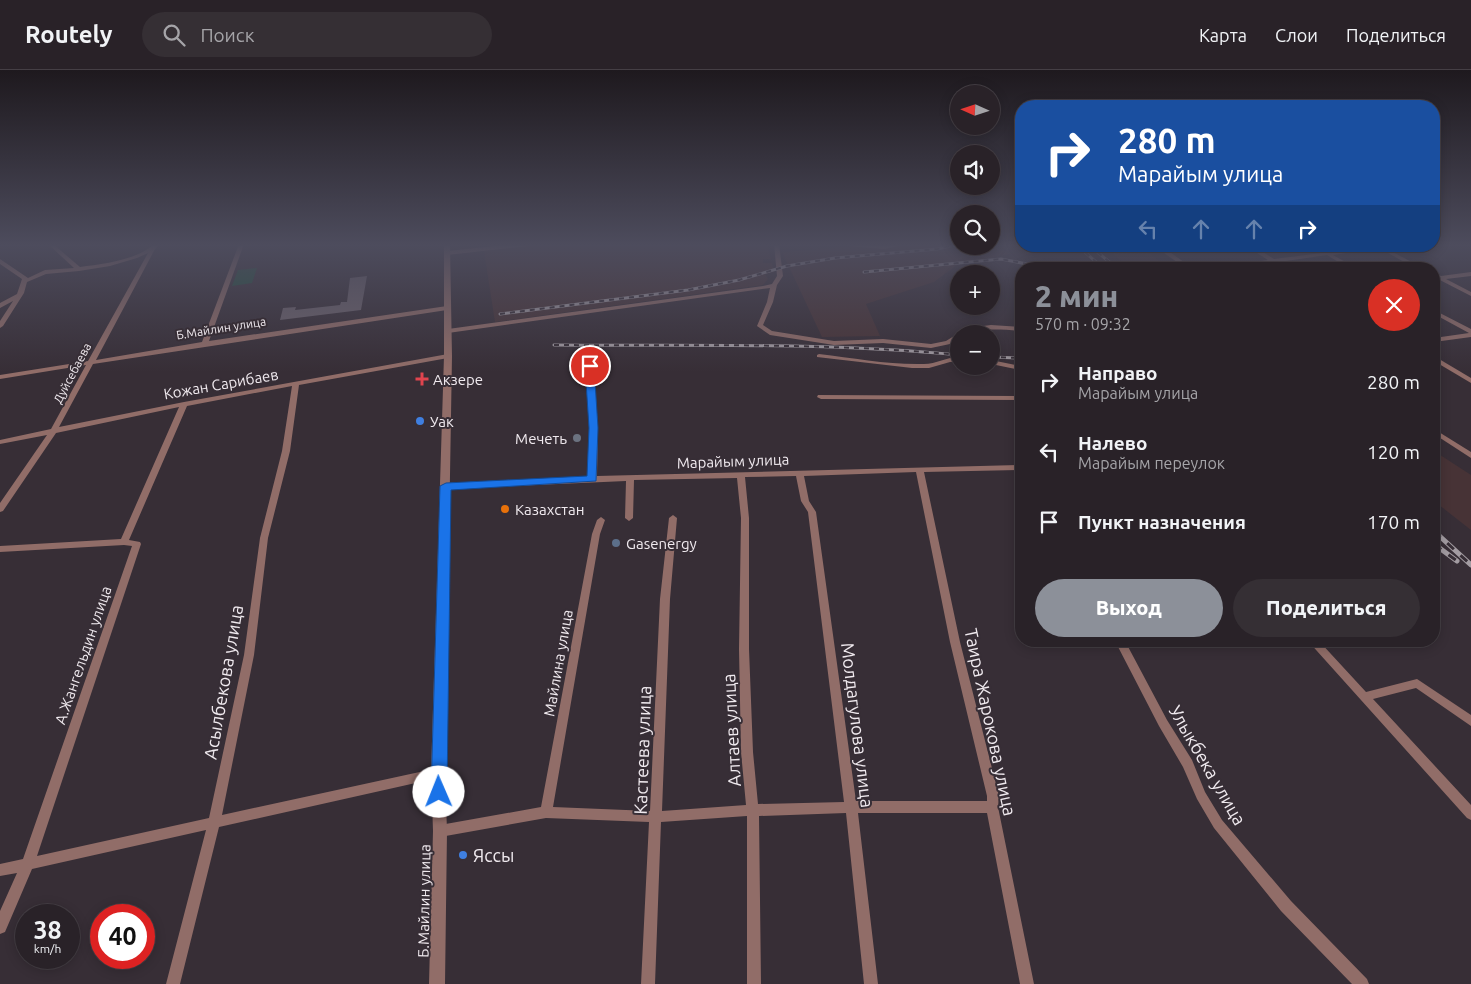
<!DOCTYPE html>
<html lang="ru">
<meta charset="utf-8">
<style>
:root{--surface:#292228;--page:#352f34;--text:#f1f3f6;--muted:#a5a4a8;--line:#453f45;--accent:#8c9099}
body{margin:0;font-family:Ubuntu,sans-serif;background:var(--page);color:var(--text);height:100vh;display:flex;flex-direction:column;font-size:19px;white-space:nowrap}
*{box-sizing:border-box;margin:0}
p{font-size:16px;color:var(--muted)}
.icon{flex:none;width:28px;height:28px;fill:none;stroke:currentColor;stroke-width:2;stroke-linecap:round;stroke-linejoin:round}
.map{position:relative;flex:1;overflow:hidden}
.panel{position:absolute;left:1015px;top:192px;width:425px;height:385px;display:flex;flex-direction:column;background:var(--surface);border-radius:20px;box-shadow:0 2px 12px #0003,0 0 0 1px var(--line)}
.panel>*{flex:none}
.hud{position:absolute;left:1015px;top:30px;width:425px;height:152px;border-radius:20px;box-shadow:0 2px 12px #0003,0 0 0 1px var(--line);background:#1a4fa0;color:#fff;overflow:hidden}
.needle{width:32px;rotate:273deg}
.buttons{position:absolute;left:950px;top:15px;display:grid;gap:10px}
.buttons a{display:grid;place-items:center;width:50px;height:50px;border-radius:50%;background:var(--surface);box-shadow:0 2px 12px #0003,0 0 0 1px var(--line);font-size:25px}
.speed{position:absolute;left:15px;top:834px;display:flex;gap:10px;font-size:25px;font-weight:700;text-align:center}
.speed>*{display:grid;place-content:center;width:65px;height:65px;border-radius:50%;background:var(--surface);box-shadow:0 2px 12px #0003,0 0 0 1px var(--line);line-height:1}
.speed small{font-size:12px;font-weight:400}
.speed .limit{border:8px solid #d22;background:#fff;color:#111}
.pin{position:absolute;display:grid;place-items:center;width:42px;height:42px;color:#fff;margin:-21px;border:2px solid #fff;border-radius:50%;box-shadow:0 1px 5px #0007}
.me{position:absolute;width:55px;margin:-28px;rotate:359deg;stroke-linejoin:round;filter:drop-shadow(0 0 4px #0008)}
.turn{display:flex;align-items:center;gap:18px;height:105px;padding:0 20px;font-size:22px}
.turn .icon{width:65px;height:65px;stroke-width:2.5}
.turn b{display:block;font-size:35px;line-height:42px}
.lanes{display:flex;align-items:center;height:48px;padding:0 20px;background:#0003;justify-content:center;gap:25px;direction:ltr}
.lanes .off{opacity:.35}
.round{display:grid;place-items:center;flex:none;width:52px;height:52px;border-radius:26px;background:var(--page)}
.summary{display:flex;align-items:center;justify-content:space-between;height:85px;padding:0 20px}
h1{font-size:30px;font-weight:800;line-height:38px;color:var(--accent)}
.button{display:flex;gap:10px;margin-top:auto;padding:10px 20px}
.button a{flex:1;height:58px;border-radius:30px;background:var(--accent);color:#fff;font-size:20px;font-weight:800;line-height:58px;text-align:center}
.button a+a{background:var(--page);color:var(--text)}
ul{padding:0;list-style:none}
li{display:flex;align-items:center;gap:15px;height:70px;padding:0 20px}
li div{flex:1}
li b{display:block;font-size:19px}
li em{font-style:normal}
header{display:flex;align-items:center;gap:30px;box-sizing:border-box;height:70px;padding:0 25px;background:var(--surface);border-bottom:1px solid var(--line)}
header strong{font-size:24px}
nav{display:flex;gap:28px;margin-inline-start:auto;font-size:18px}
.search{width:350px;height:45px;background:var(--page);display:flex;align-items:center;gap:12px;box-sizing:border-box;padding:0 18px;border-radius:28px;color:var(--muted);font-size:19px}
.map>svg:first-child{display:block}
</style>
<header>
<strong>Routely</strong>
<div class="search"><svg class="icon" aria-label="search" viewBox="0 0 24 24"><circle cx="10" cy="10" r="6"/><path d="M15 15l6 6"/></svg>Поиск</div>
<nav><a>Карта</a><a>Слои</a><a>Поделиться</a></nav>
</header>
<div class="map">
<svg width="1471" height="914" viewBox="0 0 1471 914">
<rect width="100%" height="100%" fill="#372e36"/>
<g fill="#473336">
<path d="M 535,174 L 767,174 L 771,189 L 763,189 L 763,193 L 772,193 L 774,202 L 765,204 L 768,209 L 763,215 L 495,252 L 484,181 Z"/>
<path d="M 916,174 L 959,174 L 959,176 L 991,176 L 991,174 L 1010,184 L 958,194 L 934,212 L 866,234 L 880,266 L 822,267 L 782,182 L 861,176 L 878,179 Z"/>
<path d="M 1104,176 L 1140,176 L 1169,199 L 1131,199 Z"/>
<path d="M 1434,381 L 1471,405 L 1471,460 L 1434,431 Z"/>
</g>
<path fill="#1d503b" d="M 257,198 L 252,213 L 232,216 L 238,200 Z"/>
<path fill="#6c626b" d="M 367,206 L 361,240 L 280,250 L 283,238 L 296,237 L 295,240 L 340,235 L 341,232 L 347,232 L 350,208 Z"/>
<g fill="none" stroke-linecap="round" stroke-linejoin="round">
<g fill="#916d68" fill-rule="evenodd">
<path d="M 48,174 L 53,174 L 80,197 C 102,194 138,190 154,174 L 160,174 L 155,179 L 96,290 L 202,272 L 239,174 L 244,174 L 209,271 L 447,236 L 450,238 L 447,240 L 93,294 L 59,357 L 184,332 L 448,284 L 451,286 L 448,288 L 299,315 L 290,381 L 268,468 L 254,585 L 222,745 L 438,698 L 442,699 L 444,703 L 442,707 L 438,708 L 219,757 L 180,914 L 166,914 L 206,760 L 32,799 L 5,862 L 0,864 L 0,841 L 17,803 L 0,806 L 0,794 L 23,789 L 132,476 L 124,475 L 0,482 L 0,476 L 121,469 L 179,337 L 56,363 L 3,441 L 0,442 L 0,433 L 47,365 L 0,374 L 0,370 L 51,359 L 86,295 L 0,309 L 0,305 L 88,291 L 148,183 L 137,188 L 110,196 L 79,201 L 46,204 L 27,212 L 24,223 L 3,256 L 0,258 L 0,251 L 13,231 L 0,238 L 0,233 L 17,224 L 22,209 L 0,194 L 0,189 L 28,208 L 45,200 L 74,198 ZM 292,316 L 282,381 L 260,468 L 244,585 L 209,748 L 37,786 L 141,474 L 140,472 L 129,470 L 187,336 Z"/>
<path d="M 516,174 L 531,174 L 528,176 L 447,185 L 444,183 L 447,181 Z"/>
<path d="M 774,174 L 779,174 L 783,206 L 777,215 L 773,232 L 763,255 L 772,261 L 834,271 L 883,269 L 931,274 L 946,271 L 959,263 L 975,257 L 991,255 L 1021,257 L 1021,261 C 1009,260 996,259 983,260 C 975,260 967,264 959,264 L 959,268 L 950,274 L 931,278 L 883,273 L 834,275 L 770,265 L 757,256 L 767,232 L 770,218 L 448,263 L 445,261 L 448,259 L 763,216 L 772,214 L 777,206 Z"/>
<path d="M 846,174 L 884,175 L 908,174 L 884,179 L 849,176 Z"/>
<path d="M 1154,176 L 1161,176 L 1194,199 L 1187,199 Z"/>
<path d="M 1246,176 L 1253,176 L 1274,189 L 1322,183 L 1311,176 L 1318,176 L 1328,182 L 1371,176 L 1388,176 L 1385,178 L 1425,199 L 1417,199 L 1379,178 L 1333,185 L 1358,199 L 1350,199 L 1327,185 L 1279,192 L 1290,199 L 1283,199 L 1273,193 L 1227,199 L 1209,199 L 1268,190 Z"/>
<path d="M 1471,202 L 1471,206 L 1446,209 L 1471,222 L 1471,226 L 1434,207 L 1434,203 L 1441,206 Z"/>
<path d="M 1434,240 L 1471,259 L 1471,267 L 1434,272 L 1434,268 L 1469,263 L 1434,244 Z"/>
<path d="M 819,284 C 854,288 889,295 924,294 C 936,294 947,287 959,287 L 959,291 L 950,292 L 929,298 L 912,298 L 817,287 L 817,285 Z"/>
<path d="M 1434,286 L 1471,308 L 1471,313 L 1434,291 Z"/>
<path d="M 991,290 L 1021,296 L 1021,300 L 991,294 Z"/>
<path d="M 590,294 L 593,296 L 598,358 L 597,406 L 1021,395 L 1021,400 L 924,402 L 960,572 L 999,726 L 998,737 L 1034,914 L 1020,914 L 987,743 L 858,743 L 878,914 L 864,914 L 846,743 L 759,746 L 761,914 L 747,914 L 747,746 L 661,752 L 655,914 L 641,914 L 649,752 L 546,748 L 440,767 L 436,765 L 434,761 L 436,757 L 440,755 L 541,737 L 592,464 L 597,450 L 601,447 L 605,450 L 600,464 L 553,737 L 650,741 L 660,529 L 669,448 L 673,445 L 677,448 L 670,529 L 662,741 L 746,735 L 741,682 L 739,579 L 741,448 L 737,408 L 634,410 L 633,448 L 629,451 L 625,448 L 626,411 L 445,419 L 441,416 L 445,413 L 589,407 L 590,358 L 587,296 ZM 916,402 L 950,572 L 987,726 L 987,731 L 856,731 L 816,442 L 809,431 L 804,406 ZM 796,406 L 801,431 L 808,442 L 844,732 L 758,734 L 753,682 L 749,579 L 749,448 L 745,407 Z"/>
<path d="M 818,325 L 1021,326 L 1021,330 L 821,329 L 817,327 Z"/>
<path d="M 1434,359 L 1471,382 L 1471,388 L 1434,364 Z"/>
<path d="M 1115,571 L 1125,571 L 1167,650 L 1192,690 L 1205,722 L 1222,750 L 1291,831 L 1367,909 L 1369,914 L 1352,914 L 1281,841 L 1214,758 L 1197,729 L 1183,697 L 1159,656 Z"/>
<path d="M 1308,571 L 1319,571 L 1366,622 L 1417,609 L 1471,645 L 1471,656 L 1416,618 L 1373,629 L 1471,735 L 1471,750 L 1467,748 Z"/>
</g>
<path fill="#916d68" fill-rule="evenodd" d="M 444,174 L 450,174 L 452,286 L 445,703 L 447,761 L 445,914 L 429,914 L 433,761 L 431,703 L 444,286 Z"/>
<defs>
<g id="rail-far1">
<path d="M 1078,176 L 1104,199"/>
<path d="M 1090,176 L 1118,199"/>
<path d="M 864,202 L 1001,189 L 1053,199"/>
<path d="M 500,244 L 688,220 L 739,210 L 787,196 L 835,188 L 937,179 L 959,174"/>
<path d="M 554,275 C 689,276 825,272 959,285"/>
<path d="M 991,287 L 1021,288"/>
</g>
<g id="rail">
<path d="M 1434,461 L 1471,495"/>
<path d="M 1434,474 L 1457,491"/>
</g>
</defs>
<use href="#rail-far1" stroke="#a39ca2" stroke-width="3"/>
<use href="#rail" stroke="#a39ca2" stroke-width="5"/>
<use href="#rail-far1" stroke="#372e36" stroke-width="2" stroke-dasharray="5" stroke-linecap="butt"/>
<use href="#rail" stroke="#372e36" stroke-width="3" stroke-dasharray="9" stroke-linecap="butt"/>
</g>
<linearGradient id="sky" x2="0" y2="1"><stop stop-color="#1e191e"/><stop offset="0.58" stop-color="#4d4c5d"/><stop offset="1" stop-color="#4d4c5d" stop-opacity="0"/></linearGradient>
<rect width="1471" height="302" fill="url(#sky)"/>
<path fill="#1a73e8" stroke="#114b97" d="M 590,293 L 594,296 L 598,358 L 596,411 L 451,420 L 447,722 L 444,727 L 439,730 L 433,727 L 431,722 L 440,416 L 446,413 L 587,406 L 589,358 L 585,296 Z"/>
<path fill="#e0444e" stroke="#372e36" stroke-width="2" d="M419.5 301.5h5v5h5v5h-5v5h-5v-5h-5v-5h5z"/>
<g fill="#3f7fe0" stroke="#372e36" stroke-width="2">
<circle cx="420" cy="351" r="5"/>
<circle cx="463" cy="785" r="5"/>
</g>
<circle fill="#6b7280" stroke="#372e36" stroke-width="2" cx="577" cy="368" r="5"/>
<circle fill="#e8710a" stroke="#372e36" stroke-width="2" cx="505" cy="439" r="5"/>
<circle fill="#5c6f8a" stroke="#372e36" stroke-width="2" cx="616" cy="473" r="5"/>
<g text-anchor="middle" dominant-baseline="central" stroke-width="4" stroke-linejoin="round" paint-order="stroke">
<g font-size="12" fill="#f0eaef" stroke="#372e36">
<text transform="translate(221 258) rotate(-9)">Б.Майлин улица</text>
<text transform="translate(72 303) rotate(-62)">Дуйсебаева</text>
</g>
<g font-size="15" fill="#f0eaef" stroke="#372e36" text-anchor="start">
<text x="433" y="309">Акзере</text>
<text x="430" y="351">Уак</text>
<text x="567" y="368" text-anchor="end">Мечеть</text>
<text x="515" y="439">Казахстан</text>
<text x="626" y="473">Gasenergy</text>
</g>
<g font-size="15" fill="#f0eaef" stroke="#372e36">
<text transform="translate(221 314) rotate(-10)">Кожан Сарибаев</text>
<text transform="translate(733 391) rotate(-2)">Марайым улица</text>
<text transform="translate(83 585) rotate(-71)">А.Жангельдин улица</text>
<text transform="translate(558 593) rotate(-80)">Майлина улица</text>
<text transform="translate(424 831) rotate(-89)">Б.Майлин улица</text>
</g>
<g font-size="18" fill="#f0eaef" stroke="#372e36">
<text transform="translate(223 612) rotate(-80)">Асылбекова улица</text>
<text transform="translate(991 652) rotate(78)">Таира Жарокова улица</text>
<text transform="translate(858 655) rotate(83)">Молдагулова улица</text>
<text transform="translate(731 660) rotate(-93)">Алтаев улица</text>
<text transform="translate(642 680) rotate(-88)">Кастеева улица</text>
<text transform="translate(1208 695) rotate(60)">Улыкбека улица</text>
</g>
<g font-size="18" fill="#f0eaef" stroke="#372e36" text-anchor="start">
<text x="473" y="785">Яссы</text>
</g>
</g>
</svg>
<div class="buttons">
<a><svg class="needle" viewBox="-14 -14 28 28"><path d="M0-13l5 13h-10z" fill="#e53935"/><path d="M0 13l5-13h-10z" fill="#a5a4a8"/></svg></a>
<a><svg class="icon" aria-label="sound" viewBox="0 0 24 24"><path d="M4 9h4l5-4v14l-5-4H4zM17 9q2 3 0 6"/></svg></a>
<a><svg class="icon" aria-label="search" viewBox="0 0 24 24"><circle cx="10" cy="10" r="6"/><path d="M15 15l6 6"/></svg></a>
<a>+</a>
<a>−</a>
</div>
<div class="speed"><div>38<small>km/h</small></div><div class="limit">40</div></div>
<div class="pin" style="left:590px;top:296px;background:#d93025"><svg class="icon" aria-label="arrive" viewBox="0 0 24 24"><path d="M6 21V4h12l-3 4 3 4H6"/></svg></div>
<svg class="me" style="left:439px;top:722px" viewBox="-20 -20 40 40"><circle r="19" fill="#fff"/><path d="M0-13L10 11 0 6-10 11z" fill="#1a73e8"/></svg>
<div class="hud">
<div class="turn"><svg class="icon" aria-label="right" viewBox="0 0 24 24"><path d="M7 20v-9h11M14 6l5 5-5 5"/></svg><div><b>280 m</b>Марайым улица</div></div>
<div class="lanes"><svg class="icon off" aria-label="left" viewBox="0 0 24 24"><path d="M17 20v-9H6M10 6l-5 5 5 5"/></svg><svg class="icon off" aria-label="ahead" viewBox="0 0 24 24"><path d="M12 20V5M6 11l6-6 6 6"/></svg><svg class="icon off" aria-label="ahead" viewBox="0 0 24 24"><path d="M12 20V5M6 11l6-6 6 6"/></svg><svg class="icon" aria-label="right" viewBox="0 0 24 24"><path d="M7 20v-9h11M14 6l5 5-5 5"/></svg></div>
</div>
<section class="panel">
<div class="summary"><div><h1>2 мин</h1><p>570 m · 09:32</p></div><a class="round" style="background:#d93025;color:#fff"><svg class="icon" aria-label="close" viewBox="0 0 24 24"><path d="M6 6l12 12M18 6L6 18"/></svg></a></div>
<ul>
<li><svg class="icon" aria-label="right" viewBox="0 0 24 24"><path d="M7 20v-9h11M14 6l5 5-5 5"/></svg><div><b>Направо</b><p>Марайым улица</p></div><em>280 m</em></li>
<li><svg class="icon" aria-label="left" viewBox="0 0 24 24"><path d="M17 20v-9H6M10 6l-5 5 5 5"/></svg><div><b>Налево</b><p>Марайым переулок</p></div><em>120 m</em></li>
<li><svg class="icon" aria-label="arrive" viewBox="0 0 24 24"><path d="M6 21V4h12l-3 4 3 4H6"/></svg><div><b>Пункт назначения</b></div><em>170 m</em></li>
</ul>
<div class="button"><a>Выход</a><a>Поделиться</a></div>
</section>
</div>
